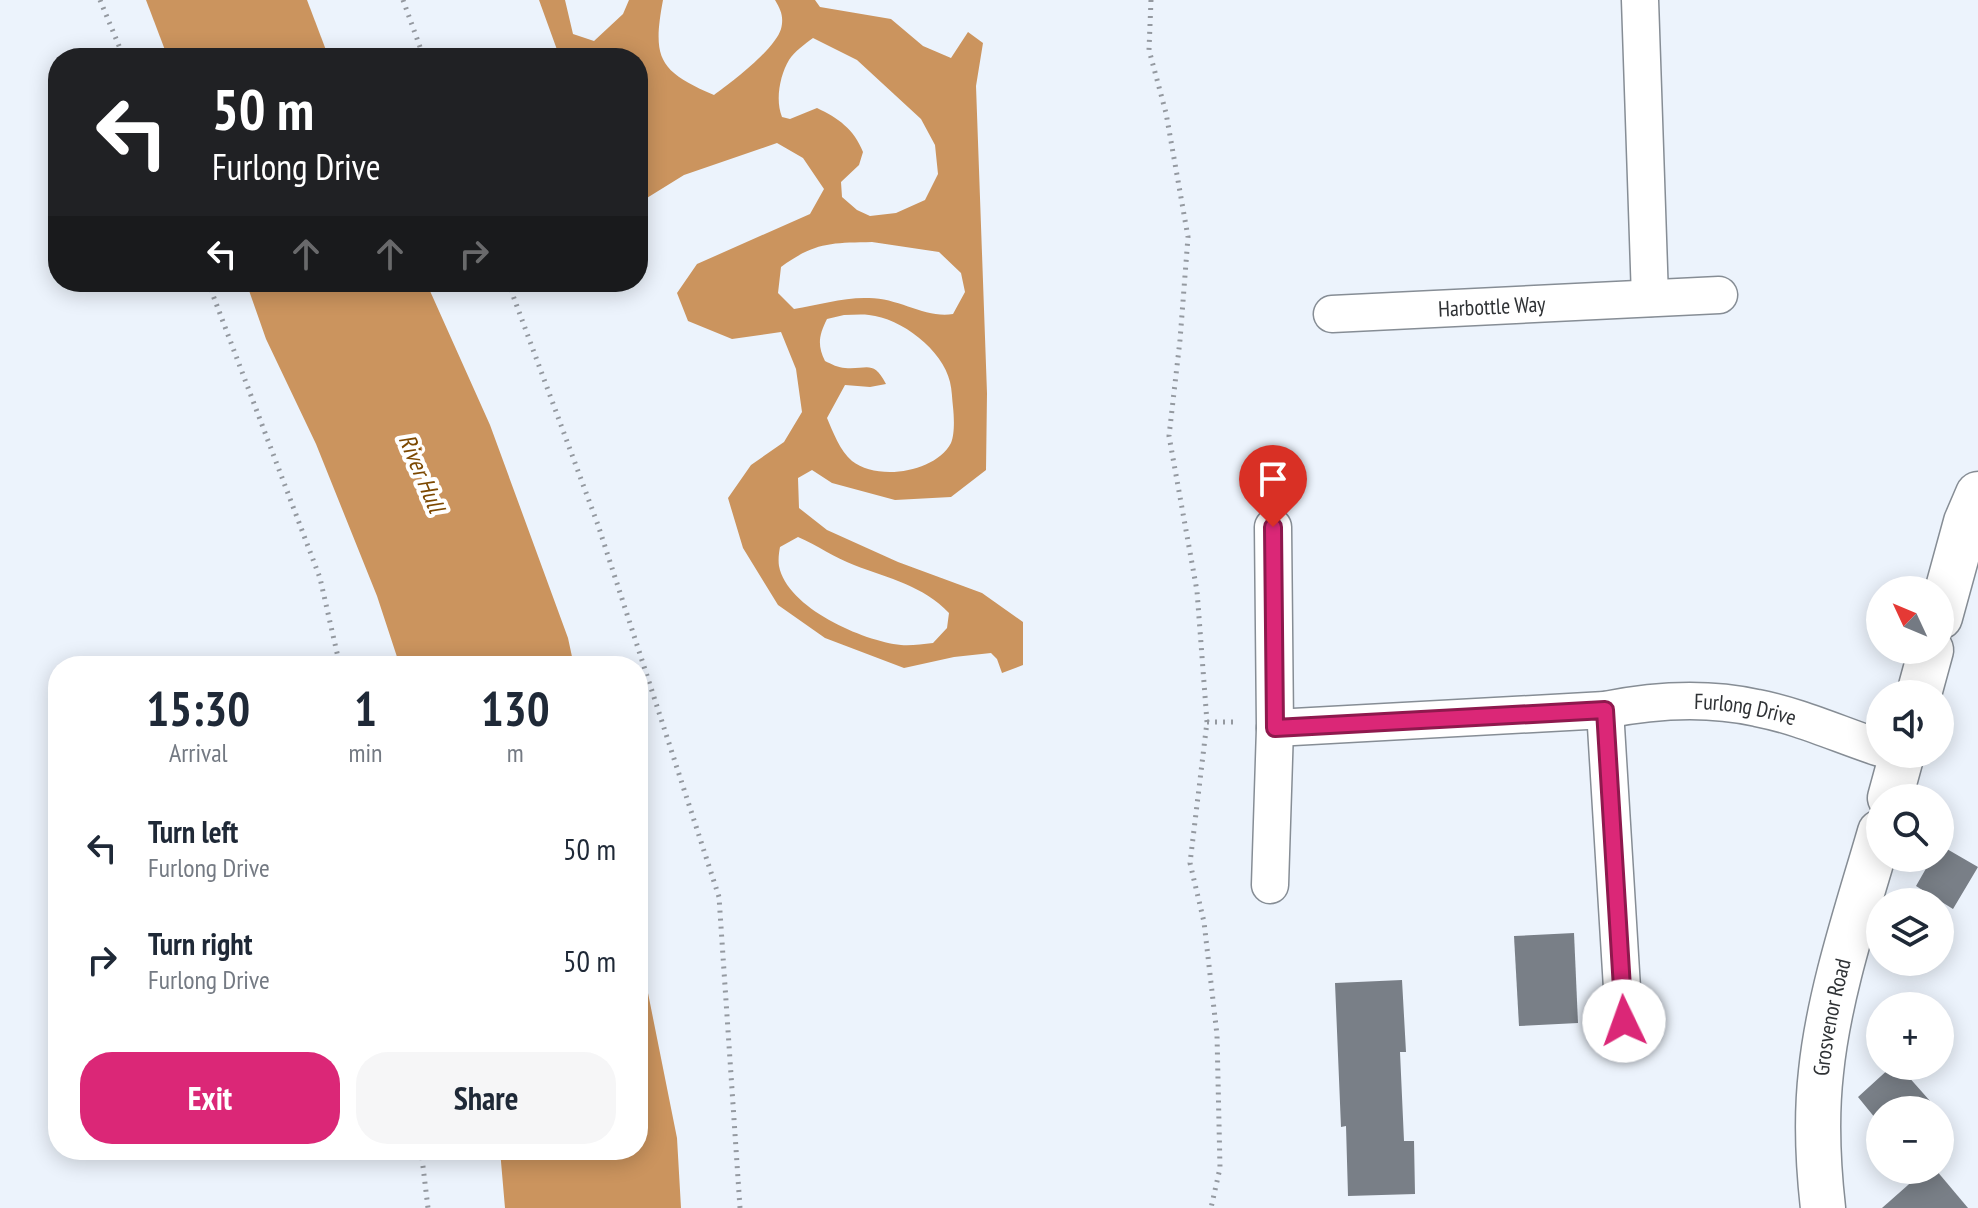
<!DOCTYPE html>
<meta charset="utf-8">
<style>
:root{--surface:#fff;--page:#f6f6f7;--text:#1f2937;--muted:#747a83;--accent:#db2777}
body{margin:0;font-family:"PT Sans Narrow",sans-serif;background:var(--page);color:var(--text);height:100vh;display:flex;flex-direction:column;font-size:30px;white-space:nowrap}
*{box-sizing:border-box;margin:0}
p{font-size:26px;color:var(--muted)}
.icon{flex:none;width:44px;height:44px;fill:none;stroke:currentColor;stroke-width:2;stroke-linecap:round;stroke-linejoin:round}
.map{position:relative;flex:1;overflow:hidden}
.panel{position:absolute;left:48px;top:656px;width:600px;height:504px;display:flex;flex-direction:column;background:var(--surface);border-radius:32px;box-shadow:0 4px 20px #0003}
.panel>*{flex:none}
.hud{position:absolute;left:48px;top:48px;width:600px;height:244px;border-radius:32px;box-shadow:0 4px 20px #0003;background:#202124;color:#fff;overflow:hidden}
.needle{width:52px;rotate:314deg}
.controls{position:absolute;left:1866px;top:576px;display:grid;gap:16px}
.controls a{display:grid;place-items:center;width:88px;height:88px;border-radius:50%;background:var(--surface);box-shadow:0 4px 20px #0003;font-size:40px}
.pin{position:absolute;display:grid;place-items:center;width:68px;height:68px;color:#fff;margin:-82px -34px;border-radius:50% 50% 50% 0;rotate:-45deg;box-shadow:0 0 8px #0007}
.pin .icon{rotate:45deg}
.me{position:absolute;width:88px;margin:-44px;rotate:357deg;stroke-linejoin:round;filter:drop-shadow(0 0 6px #0008)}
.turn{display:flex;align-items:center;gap:28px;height:168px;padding:0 32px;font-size:36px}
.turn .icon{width:104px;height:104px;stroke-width:2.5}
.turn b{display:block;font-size:56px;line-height:68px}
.lanes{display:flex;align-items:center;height:76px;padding:0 32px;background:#0003;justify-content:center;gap:40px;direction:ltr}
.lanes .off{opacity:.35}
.eta{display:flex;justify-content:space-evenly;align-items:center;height:136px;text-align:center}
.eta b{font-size:48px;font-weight:700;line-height:56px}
.action{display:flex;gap:16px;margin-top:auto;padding:16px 32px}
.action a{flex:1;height:92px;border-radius:32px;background:var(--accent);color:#fff;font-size:32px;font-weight:700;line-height:92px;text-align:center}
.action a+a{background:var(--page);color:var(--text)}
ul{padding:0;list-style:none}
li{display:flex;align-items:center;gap:24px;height:112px;padding:0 32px}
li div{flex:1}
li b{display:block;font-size:30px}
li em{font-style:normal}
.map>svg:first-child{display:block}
</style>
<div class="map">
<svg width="1978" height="1208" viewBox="0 0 1978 1208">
<rect width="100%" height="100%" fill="#ecf3fc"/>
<g fill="#cb945e" fill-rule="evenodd">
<path d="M 146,0 L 307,0 L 329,58 L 168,58 Z"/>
<path d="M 539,0 L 565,0 L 573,34 L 594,41 L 623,14 L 629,0 L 663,0 C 652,59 659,71 714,95 C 731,83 775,49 781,29 C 784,17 781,10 775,0 L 815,0 L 820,7 L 891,19 L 923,46 L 951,58 L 968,32 L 983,43 L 976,86 L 987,393 L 986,470 L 951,497 L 895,500 L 832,483 L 812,470 L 798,478 L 799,508 L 827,530 L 898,562 L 982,593 L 1023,622 L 1023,665 L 1002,673 L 997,659 L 991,653 L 954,657 L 904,668 L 825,638 L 778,605 L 743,548 L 728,498 L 751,465 L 784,442 L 802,412 L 796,369 L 781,332 L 732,339 L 688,321 L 677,293 L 697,264 L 810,214 L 824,189 L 803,158 L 777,143 L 684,175 L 642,201 L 638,199 L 638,58 L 560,58 ZM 813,38 L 857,60 L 921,119 L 935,145 L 938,174 L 925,200 L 896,213 L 870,216 L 857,210 L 842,197 L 841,182 L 859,165 L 863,152 C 854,129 838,118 817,108 L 790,119 L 782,117 C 775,100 780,75 789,60 C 794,52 805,44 813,38 ZM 872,242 L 939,252 L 961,273 L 965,292 L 953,314 C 927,319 899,298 869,298 C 844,297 818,305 794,309 L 778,293 L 781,267 C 815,242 831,243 872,242 ZM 844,315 C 852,315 861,314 869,315 C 901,318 943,350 950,382 C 952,390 952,399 953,407 C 954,416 955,434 951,443 C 935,473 877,481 852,461 C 840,451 833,432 827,418 L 845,385 L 870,387 L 886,384 C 873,359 867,370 845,368 C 839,368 831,364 825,361 C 817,345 819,335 827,319 ZM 798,537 C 817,545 835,558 854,565 C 888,578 924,586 949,613 L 947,628 L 933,643 C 922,644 911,646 901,645 C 863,641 787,608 779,566 C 778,560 779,552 780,547 Z"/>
<path d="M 246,282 L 426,282 L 490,425 L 568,638 L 574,666 L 400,666 L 377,596 L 316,444 L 266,339 Z"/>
<path d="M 638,943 L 677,1138 L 681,1208 L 505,1208 L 500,1150 L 638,1150 Z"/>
</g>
<g fill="#797f87">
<path d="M 1940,845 L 1978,867 L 1953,909 L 1916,886 L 1932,858 L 1940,858 Z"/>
<path d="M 1574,933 L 1578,1023 L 1519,1026 L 1514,936 Z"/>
<path d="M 1402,980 L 1406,1052 L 1400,1052 L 1404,1141 L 1414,1141 L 1415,1194 L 1348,1196 L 1346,1126 L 1341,1127 L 1335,983 Z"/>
<path d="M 1892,1066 L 1899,1066 L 1938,1110 L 1880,1110 L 1880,1124 L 1858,1097 Z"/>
<path d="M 1925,1170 L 1936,1170 L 1968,1208 L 1882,1208 Z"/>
</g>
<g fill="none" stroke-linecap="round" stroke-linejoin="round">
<defs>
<g id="street">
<path d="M 1640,0 L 1650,298"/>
<path id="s1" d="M 1332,314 L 1719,295"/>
<path d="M 1605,710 L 1624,1021"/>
<path id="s2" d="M 1275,728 L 1605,710 C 1655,700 1707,697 1757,708 C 1799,716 1840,735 1880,748"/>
<path d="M 1270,885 L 1275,728 L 1273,527"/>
</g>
<g id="secondary">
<path d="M 1940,617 L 1966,522 L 1978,494"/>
<path d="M 1919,694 L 1931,650"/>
<path d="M 1890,798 L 1902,754"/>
<path id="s3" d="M 1823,1208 C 1818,1164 1816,1116 1821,1072 C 1829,993 1858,908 1880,832"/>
</g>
</defs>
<use href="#street" stroke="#868d95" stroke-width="39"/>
<use href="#secondary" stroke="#868d95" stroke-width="47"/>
<g stroke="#9499a0" stroke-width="5" stroke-dasharray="2 6" stroke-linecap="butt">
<path d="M 100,0 L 124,58"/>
<path d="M 403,0 L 424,58"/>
<path d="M 1151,0 L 1149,50 L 1166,113 L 1188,237 L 1180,340 L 1169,436 L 1197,591 L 1207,722 L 1190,863 L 1204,922 L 1217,1035 L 1220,1168 L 1211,1208"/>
<path d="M 208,282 L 320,578 L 340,666"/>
<path d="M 508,282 L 598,525 L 719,897 L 740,1208"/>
<path d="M 1207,722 L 1234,722"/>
<path d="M 421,1150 L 428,1208"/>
</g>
<use href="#street" stroke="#fff" stroke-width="36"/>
<use href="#secondary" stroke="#fff" stroke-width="44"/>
</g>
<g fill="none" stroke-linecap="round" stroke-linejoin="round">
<defs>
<path id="route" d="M 1273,527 L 1275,728 L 1605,710 L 1624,1021"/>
</defs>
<use href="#route" stroke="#8e194d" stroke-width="20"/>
<use href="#route" stroke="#db2777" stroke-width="14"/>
</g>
<g text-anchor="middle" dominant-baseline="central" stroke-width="8" stroke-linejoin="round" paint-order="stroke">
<g font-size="22" fill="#2f3235" stroke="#fff">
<text stroke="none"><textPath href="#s1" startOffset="160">Harbottle Way</textPath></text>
<text stroke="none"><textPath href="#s2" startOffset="472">Furlong Drive</textPath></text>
<text stroke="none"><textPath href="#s3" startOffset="192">Grosvenor Road</textPath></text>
</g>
<g font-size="24" font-style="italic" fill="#7c4801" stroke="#fff">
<text transform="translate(422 473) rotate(67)">River Hull</text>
</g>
</g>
</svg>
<div class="controls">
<a><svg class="needle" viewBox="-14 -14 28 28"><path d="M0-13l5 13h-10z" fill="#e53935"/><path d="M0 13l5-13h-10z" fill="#747a83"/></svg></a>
<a><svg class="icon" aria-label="sound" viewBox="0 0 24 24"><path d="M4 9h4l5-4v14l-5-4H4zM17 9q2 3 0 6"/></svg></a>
<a><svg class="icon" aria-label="search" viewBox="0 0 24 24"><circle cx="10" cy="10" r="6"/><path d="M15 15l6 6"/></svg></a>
<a><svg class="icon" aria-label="layers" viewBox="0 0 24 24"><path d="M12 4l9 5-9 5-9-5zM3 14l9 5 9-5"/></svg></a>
<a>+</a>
<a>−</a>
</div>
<div class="pin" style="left:1273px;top:527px;background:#d93025"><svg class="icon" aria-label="arrive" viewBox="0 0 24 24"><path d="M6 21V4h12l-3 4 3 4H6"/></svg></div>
<svg class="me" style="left:1624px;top:1021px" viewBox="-20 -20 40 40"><circle r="19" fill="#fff"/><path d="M0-13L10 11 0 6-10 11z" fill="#db2777"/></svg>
<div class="hud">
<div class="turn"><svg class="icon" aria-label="left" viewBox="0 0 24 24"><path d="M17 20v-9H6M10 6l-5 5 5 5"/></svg><div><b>50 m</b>Furlong Drive</div></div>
<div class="lanes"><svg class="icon" aria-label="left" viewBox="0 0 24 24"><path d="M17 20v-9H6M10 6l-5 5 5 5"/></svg><svg class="icon off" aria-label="ahead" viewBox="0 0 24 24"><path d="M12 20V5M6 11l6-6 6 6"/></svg><svg class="icon off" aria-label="ahead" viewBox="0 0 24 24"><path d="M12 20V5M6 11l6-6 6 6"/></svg><svg class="icon off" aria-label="right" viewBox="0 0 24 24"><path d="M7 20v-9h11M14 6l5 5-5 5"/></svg></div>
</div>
<section class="panel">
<div class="eta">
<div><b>15:30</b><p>Arrival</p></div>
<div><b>1</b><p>min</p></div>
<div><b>130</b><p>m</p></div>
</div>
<ul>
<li><svg class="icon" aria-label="left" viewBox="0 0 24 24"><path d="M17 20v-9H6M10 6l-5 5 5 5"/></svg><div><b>Turn left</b><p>Furlong Drive</p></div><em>50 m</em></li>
<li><svg class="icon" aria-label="right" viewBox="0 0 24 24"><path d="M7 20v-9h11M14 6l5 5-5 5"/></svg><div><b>Turn right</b><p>Furlong Drive</p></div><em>50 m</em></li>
</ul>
<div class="action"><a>Exit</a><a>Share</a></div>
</section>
</div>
